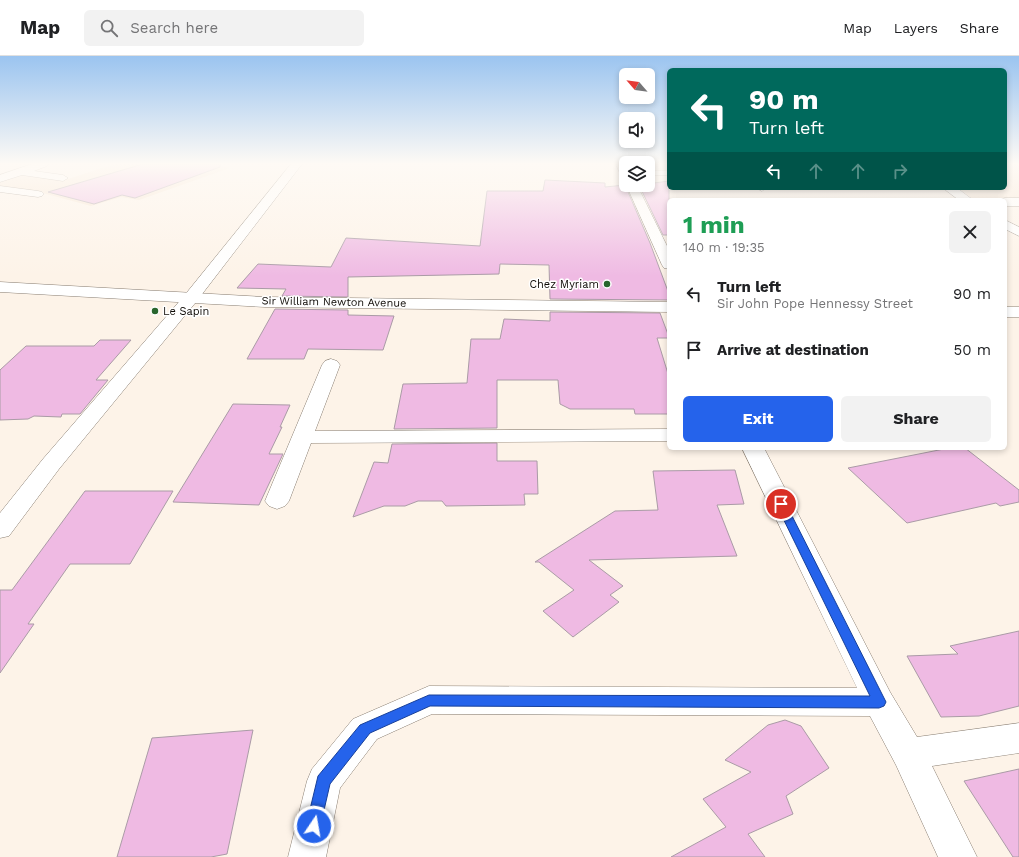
<!DOCTYPE html>
<meta charset="utf-8">
<style>
:root{--surface:#fff;--page:#f2f2f2;--text:#202124;--muted:#757577;--line:#e0e0e0;--accent:#2563eb}
body{margin:0;font-family:"Work Sans",sans-serif;background:var(--page);color:var(--text);height:100vh;display:flex;flex-direction:column;font-size:15px;white-space:nowrap}
*{box-sizing:border-box;margin:0}
p{font-size:13px;color:var(--muted)}
.icon{flex:none;width:22px;height:22px;fill:none;stroke:currentColor;stroke-width:2;stroke-linecap:round;stroke-linejoin:round}
.map{position:relative;flex:1;overflow:hidden}
.panel{position:absolute;left:667px;top:142px;width:340px;height:252px;display:flex;flex-direction:column;background:var(--surface);border-radius:6px;box-shadow:0 2px 6px #0003}
.panel>*{flex:none}
.banner{position:absolute;left:667px;top:12px;width:340px;height:122px;border-radius:6px;box-shadow:0 2px 6px #0003;background:#00695c;color:#fff;overflow:hidden}
.needle{width:26px;rotate:298deg}
.fabs{position:absolute;left:619px;top:12px;display:grid;gap:8px}
.fabs a{display:grid;place-items:center;width:36px;height:36px;border-radius:6px;background:var(--surface);box-shadow:0 2px 6px #0003;font-size:20px}
.pin{position:absolute;display:grid;place-items:center;width:34px;height:34px;color:#fff;margin:-17px;border:2px solid #fff;border-radius:50%;box-shadow:0 1px 4px #0007}
.me{position:absolute;width:44px;margin:-22px;rotate:12deg;stroke-linejoin:round;filter:drop-shadow(0 0 3px #0008)}
.turn{display:flex;align-items:center;gap:14px;height:84px;padding:0 16px;font-size:18px}
.turn .icon{width:52px;height:52px;stroke-width:2.5}
.turn b{display:block;font-size:28px;line-height:34px}
.lanes{display:flex;align-items:center;height:38px;padding:0 16px;background:#0003;justify-content:center;gap:20px;direction:ltr}
.lanes .off{opacity:.35}
.round{display:grid;place-items:center;flex:none;width:42px;height:42px;border-radius:6px;background:var(--page)}
.summary{display:flex;align-items:center;justify-content:space-between;height:68px;padding:0 16px}
h1{font-size:24px;font-weight:700;line-height:30px;color:#1e9e55}
.cta{display:flex;gap:8px;margin-top:auto;padding:8px 16px}
.cta a{flex:1;height:46px;border-radius:6px;background:var(--accent);color:#fff;font-size:16px;font-weight:700;line-height:46px;text-align:center}
.cta a+a{background:var(--page);color:var(--text)}
ul{padding:0;list-style:none}
li{display:flex;align-items:center;gap:12px;height:56px;padding:0 16px}
li div{flex:1}
li b{display:block;font-size:15px}
li em{font-style:normal}
header{display:flex;align-items:center;gap:24px;box-sizing:border-box;height:56px;padding:0 20px;background:var(--surface);border-bottom:1px solid var(--line)}
header strong{font-size:19px}
nav{display:flex;gap:22px;margin-inline-start:auto;font-size:14px}
.search{width:280px;height:36px;background:var(--page);display:flex;align-items:center;gap:10px;box-sizing:border-box;padding:0 14px;border-radius:6px;color:var(--muted);font-size:15px}
.map>svg:first-child{display:block}
</style>
<header>
<strong>Map</strong>
<div class="search"><svg class="icon" aria-label="search" viewBox="0 0 24 24"><circle cx="10" cy="10" r="6"/><path d="M15 15l6 6"/></svg>Search here</div>
<nav><a>Map</a><a>Layers</a><a>Share</a></nav>
</header>
<div class="map">
<svg width="1019" height="801" viewBox="0 0 1019 801">
<rect width="100%" height="100%" fill="#fdf3e8"/>
<g fill="#f7e5d2">
<path d="M 114,108 L 211,108 L 230,112 L 139,144 L 121,141 L 91,150 L 39,136 L 0,132 L 0,124 L 21,117 L 65,124 Z"/>
<path d="M 1005,108 L 1019,108 L 1019,142 L 972,142 L 958,132 L 1005,132 Z"/>
</g>
<g fill="#efbae3" stroke="#aa9ba6">
<path d="M 143,108 L 220,108 L 220,111 L 135,142 L 122,139 L 94,148 L 48,136 Z"/>
<path d="M 545,124 L 605,127 L 605,131 L 625,129 L 650,187 L 669,238 L 669,244 L 550,243 L 549,209 L 500,208 L 499,218 L 348,221 L 348,241 L 282,240 L 286,233 L 237,232 L 258,208 L 331,211 L 346,182 L 480,190 L 487,135 L 543,135 Z"/>
<path d="M 669,125 L 669,179 L 663,179 L 639,129 Z"/>
<path d="M 275,253 L 348,254 L 348,259 L 394,260 L 383,294 L 308,293 L 304,303 L 247,303 Z"/>
<path d="M 550,256 L 660,257 L 669,281 L 669,282 L 657,282 L 669,321 L 669,358 L 635,358 L 634,353 L 570,353 L 560,348 L 558,324 L 497,324 L 497,372 L 394,373 L 403,328 L 467,327 L 471,283 L 500,283 L 504,263 L 550,265 Z"/>
<path d="M 100,284 L 131,284 L 96,324 L 108,324 L 80,358 L 62,358 L 61,361 L 34,360 L 28,363 L 0,364 L 0,314 L 26,290 L 94,290 Z"/>
<path d="M 233,348 L 290,349 L 280,371 L 282,371 L 269,398 L 283,398 L 259,449 L 173,446 Z"/>
<path d="M 497,387 L 497,405 L 537,405 L 538,438 L 524,438 L 525,449 L 446,450 L 442,445 L 418,445 L 405,450 L 384,450 L 353,461 L 374,406 L 388,407 L 392,388 Z"/>
<path d="M 949,392 L 965,392 L 1019,434 L 1019,446 L 1000,450 L 996,447 L 907,467 L 848,412 Z"/>
<path d="M 735,414 L 744,448 L 717,449 L 737,500 L 589,504 L 623,530 L 610,539 L 619,546 L 573,581 L 543,555 L 574,534 L 539,506 L 535,506 L 615,455 L 658,454 L 653,415 Z"/>
<path d="M 85,435 L 173,435 L 130,508 L 70,508 L 28,568 L 34,568 L 0,617 L 0,534 L 12,534 Z"/>
<path d="M 1019,575 L 1019,650 L 979,660 L 941,661 L 907,600 L 958,598 L 950,590 Z"/>
<path d="M 785,664 L 801,670 L 829,712 L 786,740 L 793,758 L 748,778 L 765,801 L 671,801 L 726,771 L 703,743 L 751,716 L 725,704 L 768,669 Z"/>
<path d="M 253,674 L 227,798 L 211,801 L 117,801 L 152,682 Z"/>
<path d="M 1019,713 L 1019,801 L 1013,801 L 964,725 Z"/>
</g>
<g fill="none" stroke-linecap="round" stroke-linejoin="round">
<defs>
<g id="lane">
<rect x="648" y="115" width="21" height="4"/>
<path d="M 757,132 L 764,132 L 765,133 L 762,135 Z"/>
</g>
<g id="street">
<path d="M 32,108 L 48,108 L 47,110 L 34,115 L 63,119 L 68,122 L 63,125 L 22,119 L 0,126 L 0,119 Z"/>
<path d="M 291,108 L 302,108 L 196,246 L 59,413 L 9,480 L 0,482 L 0,457 L 43,403 L 184,240 Z"/>
<path d="M 616,108 L 626,108 L 626,122 L 622,121 Z"/>
<path d="M 626,128 L 637,129 L 669,194 L 669,213 L 664,212 L 662,209 Z"/>
<path d="M 0,130 L 38,135 L 42,136 L 44,138 L 42,140 L 38,141 L 0,136 Z"/>
<path d="M 943,132 L 957,132 L 973,144 L 959,144 Z"/>
<path d="M 1005,142 L 1019,142 L 1019,150 L 1005,150 L 1005,144 L 1000,144 Z"/>
<path d="M 1005,164 L 1019,171 L 1019,180 L 1005,173 Z"/>
<path d="M 331,303 L 337,305 L 340,309 L 315,375 L 669,373 L 669,385 L 311,387 L 289,445 L 285,450 L 277,453 L 269,450 L 265,445 L 322,309 L 325,305 Z"/>
<path d="M 742,392 L 764,392 L 890,636 L 917,681 L 1019,667 L 1019,697 L 932,710 L 977,801 L 938,801 L 896,709 L 870,660 L 432,658 L 377,683 L 340,732 L 326,801 L 288,801 L 307,725 L 312,713 L 353,663 L 429,630 L 857,632 Z"/>
</g>
<g id="secondary">
<path d="M 0,226 L 265,241 L 669,246 L 669,256 L 265,251 L 0,236 Z"/>
<rect x="1005" y="251" width="14" height="10"/>
</g>
</defs>
<use href="#lane" stroke="#897e72" stroke-width="1"/>
<use href="#street" stroke="#897e72" stroke-width="1"/>
<use href="#secondary" stroke="#897e72" stroke-width="1"/>
<use href="#lane" fill="#fff" fill-rule="evenodd"/>
<use href="#street" fill="#fff" fill-rule="evenodd"/>
<use href="#secondary" fill="#fff" fill-rule="evenodd"/>
</g>
<linearGradient id="sky" x2="0" y2="1"><stop stop-color="#9bc4f0"/><stop offset="0.49" stop-color="#fefaf5"/><stop offset="1" stop-color="#fefaf5" stop-opacity="0"/></linearGradient>
<rect width="1019" height="220" fill="url(#sky)"/>
<path fill="#2563eb" stroke="#184099" d="M 781,445 L 786,448 L 884,642 L 886,646 L 884,650 L 879,652 L 430,650 L 370,677 L 330,728 L 319,776 L 314,778 L 308,776 L 306,770 L 318,720 L 360,669 L 429,639 L 870,640 L 776,448 Z"/>
<g fill="#28652d" stroke="#fff" stroke-width="1.5">
<circle cx="607" cy="228" r="4"/>
<circle cx="155" cy="255" r="4"/>
</g>
<g text-anchor="middle" dominant-baseline="central" stroke-width="3" stroke-linejoin="round" paint-order="stroke">
<g font-size="11" fill="#0f0b07" stroke="#fff" text-anchor="end">
<text x="599" y="228">Chez Myriam</text>
<text x="163" y="255" text-anchor="start">Le Sapin</text>
</g>
<g font-size="11" fill="#0f0b07" stroke="#fff">
<text transform="translate(334 246) rotate(1)">Sir William Newton Avenue</text>
</g>
</g>
</svg>
<div class="fabs">
<a><svg class="needle" viewBox="-14 -14 28 28"><path d="M0-13l5 13h-10z" fill="#e53935"/><path d="M0 13l5-13h-10z" fill="#757577"/></svg></a>
<a><svg class="icon" aria-label="sound" viewBox="0 0 24 24"><path d="M4 9h4l5-4v14l-5-4H4zM17 9q2 3 0 6"/></svg></a>
<a><svg class="icon" aria-label="layers" viewBox="0 0 24 24"><path d="M12 4l9 5-9 5-9-5zM3 14l9 5 9-5"/></svg></a>
</div>
<div class="pin" style="left:781px;top:448px;background:#d93025"><svg class="icon" aria-label="arrive" viewBox="0 0 24 24"><path d="M6 21V4h12l-3 4 3 4H6"/></svg></div>
<svg class="me" style="left:314px;top:770px" viewBox="-20 -20 40 40"><circle r="17" fill="#2563eb" stroke="#fff" stroke-width="3"/><path d="M0-11L8 9 0 5-8 9z" fill="#fff"/></svg>
<div class="banner">
<div class="turn"><svg class="icon" aria-label="left" viewBox="0 0 24 24"><path d="M17 20v-9H6M10 6l-5 5 5 5"/></svg><div><b>90 m</b>Turn left</div></div>
<div class="lanes"><svg class="icon" aria-label="left" viewBox="0 0 24 24"><path d="M17 20v-9H6M10 6l-5 5 5 5"/></svg><svg class="icon off" aria-label="ahead" viewBox="0 0 24 24"><path d="M12 20V5M6 11l6-6 6 6"/></svg><svg class="icon off" aria-label="ahead" viewBox="0 0 24 24"><path d="M12 20V5M6 11l6-6 6 6"/></svg><svg class="icon off" aria-label="right" viewBox="0 0 24 24"><path d="M7 20v-9h11M14 6l5 5-5 5"/></svg></div>
</div>
<section class="panel">
<div class="summary"><div><h1>1 min</h1><p>140 m · 19:35</p></div><a class="round"><svg class="icon" aria-label="close" viewBox="0 0 24 24"><path d="M6 6l12 12M18 6L6 18"/></svg></a></div>
<ul>
<li><svg class="icon" aria-label="left" viewBox="0 0 24 24"><path d="M17 20v-9H6M10 6l-5 5 5 5"/></svg><div><b>Turn left</b><p>Sir John Pope Hennessy Street</p></div><em>90 m</em></li>
<li><svg class="icon" aria-label="arrive" viewBox="0 0 24 24"><path d="M6 21V4h12l-3 4 3 4H6"/></svg><div><b>Arrive at destination</b></div><em>50 m</em></li>
</ul>
<div class="cta"><a>Exit</a><a>Share</a></div>
</section>
</div>
